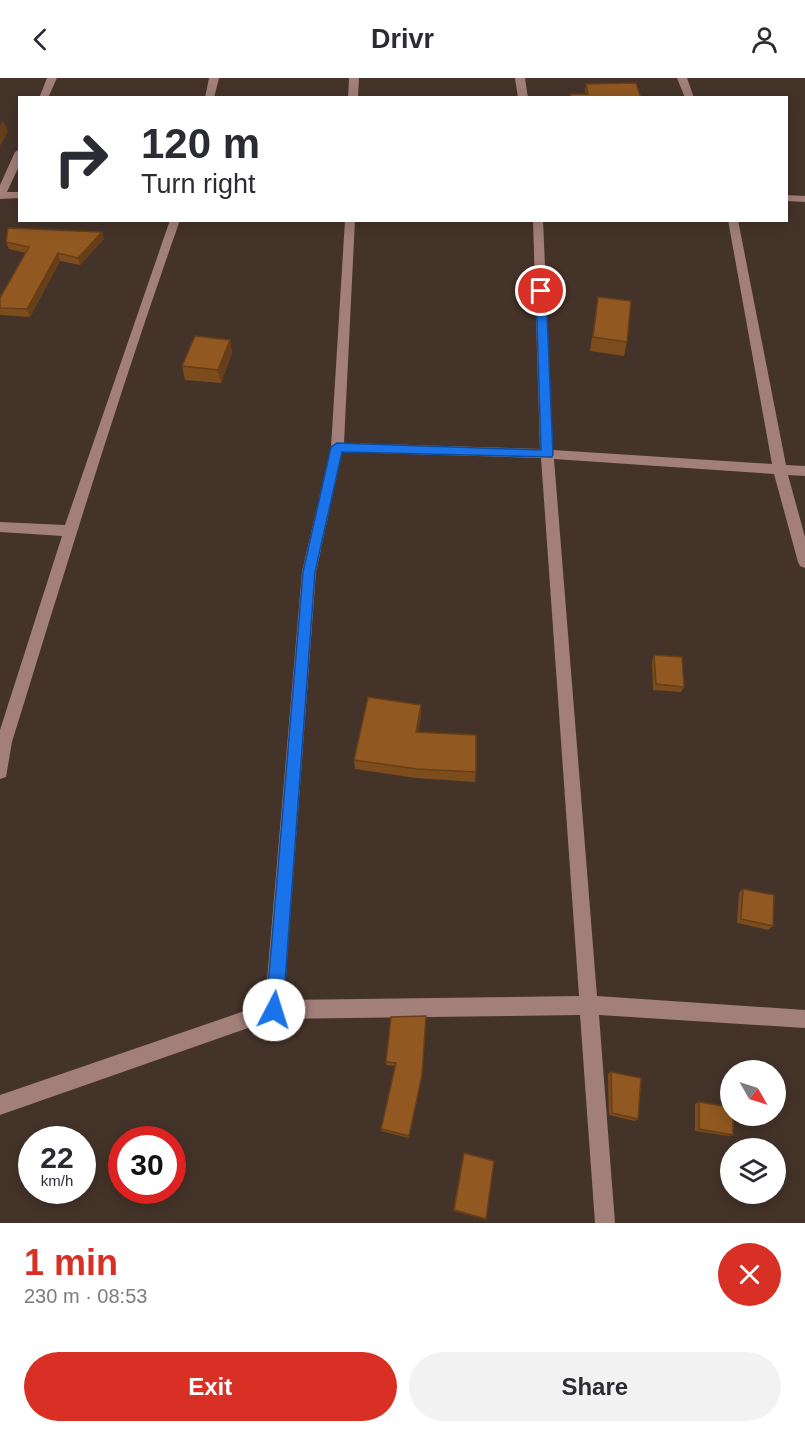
<!DOCTYPE html>
<meta charset="utf-8">
<style>
:root{--surface:#fff;--page:#f2f2f3;--text:#2b2b33;--muted:#7c7c81;--accent:#d93025}
body{margin:0;font-family:Arial,sans-serif;background:var(--page);color:var(--text);height:100vh;display:flex;flex-direction:column;font-size:22px;white-space:nowrap}
*{box-sizing:border-box;margin:0}
p{font-size:20px;color:var(--muted)}
.icon{flex:none;width:33px;height:33px;fill:none;stroke:currentColor;stroke-width:2;stroke-linecap:round;stroke-linejoin:round}
.map{position:relative;height:1145px;overflow:hidden}
.panel{display:flex;flex-direction:column;background:var(--surface);flex:1}
.panel>*{flex:none}
.hud{position:absolute;left:18px;top:18px;width:770px;height:126px;border-radius:0px;box-shadow:0 3px 15px #0003;background:#fff;color:var(--text);overflow:hidden}
.needle{width:39px;rotate:129deg}
.fabs{position:absolute;left:720px;top:982px;display:grid;gap:12px}
.fabs a{display:grid;place-items:center;width:66px;height:66px;border-radius:50%;background:var(--surface);box-shadow:0 3px 15px #0003;font-size:30px}
.speed{position:absolute;left:18px;top:1048px;display:flex;gap:12px;font-size:30px;font-weight:700;text-align:center}
.speed>*{display:grid;place-content:center;width:78px;height:78px;border-radius:50%;background:var(--surface);box-shadow:0 3px 15px #0003;line-height:1}
.speed small{font-size:15px;font-weight:400}
.speed .limit{border:9px solid #d22;background:#fff;color:#111}
.pin{position:absolute;display:grid;place-items:center;width:51px;height:51px;color:#fff;margin:-26px;border:3px solid #fff;border-radius:50%;box-shadow:0 2px 6px #0007}
.me{position:absolute;width:66px;margin:-33px;rotate:5deg;stroke-linejoin:round;filter:drop-shadow(0 0 4px #0008)}
.turn{display:flex;align-items:center;gap:21px;height:126px;padding:0 24px;font-size:27px}
.turn .icon{width:78px;height:78px;stroke-width:2.5}
.turn b{display:block;font-size:42px;line-height:51px}
.round{display:grid;place-items:center;flex:none;width:63px;height:63px;border-radius:32px;background:var(--page)}
.summary{display:flex;align-items:center;justify-content:space-between;height:102px;padding:0 24px}
h1{font-size:36px;font-weight:700;line-height:45px;color:var(--accent)}
.button{display:flex;gap:12px;margin-top:auto;padding:12px 24px}
.button a{flex:1;height:69px;border-radius:36px;background:var(--accent);color:#fff;font-size:24px;font-weight:700;line-height:69px;text-align:center}
.button a+a{background:var(--page);color:var(--text)}
header{display:flex;justify-content:space-between;align-items:center;height:78px;padding:0 24px;background:var(--surface);font-size:27px;font-weight:700}
.map>svg:first-child{display:block}
</style>
<header><svg class="icon" aria-label="back" viewBox="0 0 24 24"><path d="M15 5l-7 7 7 7"/></svg>Drivr<svg class="icon" aria-label="person" viewBox="0 0 24 24"><circle cx="12" cy="8" r="4"/><path d="M4 21q1-7 8-7t8 7"/></svg></header>
<div class="map">
<svg width="805" height="1145" viewBox="0 0 805 1145">
<rect width="100%" height="100%" fill="#443329"/>
<g fill="none" stroke-linecap="round" stroke-linejoin="round">
<g fill="#a27f79" fill-rule="evenodd">
<path d="M 47,0 L 57,0 L 48,20 L 39,20 Z"/>
<path d="M 209,0 L 219,0 L 214,20 L 205,20 Z"/>
<path d="M 349,0 L 359,0 L 358,20 L 348,20 Z"/>
<path d="M 515,0 L 525,0 L 528,20 L 518,20 Z"/>
<path d="M 677,0 L 687,0 L 694,20 L 685,20 Z"/>
<path d="M 20,71 L 20,86 L 7,114 L 20,114 L 20,120 L 0,121 L 0,107 L 15,74 Z"/>
<path d="M 786,117 L 805,118 L 805,124 L 786,123 Z"/>
<path d="M 170,142 L 180,142 C 119,315 66,489 12,664 L 6,699 L 0,701 L 0,652 L 62,458 L 0,454 L 0,444 L 65,447 Z"/>
<path d="M 345,142 L 355,142 L 344,365 L 540,371 L 533,142 L 543,142 L 553,372 L 772,386 L 728,142 L 738,142 L 786,387 L 805,388 L 805,398 L 788,397 L 805,459 L 805,490 L 800,488 L 798,484 L 774,396 L 554,381 L 597,918 L 805,932 L 805,950 L 599,937 L 615,1145 L 595,1145 L 580,937 L 274,941 L 0,1037 L 0,1017 L 265,926 L 302,494 L 331,369 ZM 342,374 L 541,380 L 579,918 L 284,922 L 316,494 Z"/>
</g>
</g>
<g fill="#7d4c1c">
<path d="M 586,6 L 641,20 L 570,20 L 570,16 L 586,16 L 585,13 Z"/>
<path d="M 104,161 L 80,187 L 60,183 L 30,239 L 0,237 L 0,220 L 26,175 L 9,171 L 6,164 Z"/>
<path d="M 598,219 L 627,264 L 624,278 L 590,273 Z"/>
<path d="M 230,262 L 232,275 L 221,305 L 185,302 L 182,288 Z"/>
<path d="M 654,577 L 684,609 L 681,614 L 653,612 L 652,583 Z"/>
<path d="M 421,637 L 418,654 L 476,694 L 475,704 L 416,700 L 355,691 L 354,682 Z"/>
<path d="M 743,811 L 773,848 L 768,852 L 737,845 L 739,815 Z"/>
<path d="M 426,938 L 409,1060 L 381,1053 L 396,988 L 386,987 L 386,984 Z"/>
<path d="M 611,994 L 638,1041 L 635,1043 L 609,1037 L 608,996 Z"/>
<path d="M 699,1024 L 733,1057 L 729,1058 L 695,1053 L 695,1026 Z"/>
<path d="M 464,1075 L 486,1141 L 485,1141 L 453,1133 Z"/>
</g>
<g fill="#663e17">
<path d="M 3,42 L 8,54 L 0,68 L 0,48 Z"/>
<path d="M 102,154 L 104,161 L 80,187 L 78,180 Z"/>
<path d="M 58,175 L 60,183 L 30,239 L 27,231 Z"/>
<path d="M 230,262 L 232,275 L 221,305 L 218,292 Z"/>
<path d="M 421,627 L 421,637 L 416,663 L 416,654 Z"/>
</g>
<g fill="#915821" stroke="#663e17" stroke-width="1.5">
<path d="M 636,5 L 641,20 L 571,20 L 570,16 L 588,16 L 586,6 Z"/>
<path d="M 8,150 L 102,154 L 78,180 L 58,175 L 27,231 L 0,230 L 0,220 L 29,169 L 6,164 Z"/>
<path d="M 598,219 L 631,223 L 627,264 L 593,259 Z"/>
<path d="M 195,258 L 230,262 L 218,292 L 182,288 Z"/>
<path d="M 654,577 L 682,579 L 684,609 L 656,606 Z"/>
<path d="M 368,619 L 421,627 L 416,654 L 476,657 L 476,694 L 417,691 L 354,682 Z"/>
<path d="M 743,811 L 774,817 L 773,848 L 741,841 Z"/>
<path d="M 426,938 L 422,997 L 409,1058 L 381,1051 L 396,985 L 386,984 L 391,939 Z"/>
<path d="M 611,994 L 641,1000 L 638,1041 L 612,1035 Z"/>
<path d="M 699,1024 L 730,1029 L 730,1038 L 733,1038 L 733,1057 L 699,1051 Z"/>
<path d="M 464,1075 L 494,1083 L 486,1141 L 454,1132 Z"/>
</g>
<path fill="#1a73e8" stroke="#114b97" stroke-width="1.5" d="M 541,209 L 546,213 L 553,376 L 552,379 L 342,374 L 315,494 L 283,932 L 280,938 L 274,940 L 268,938 L 266,932 L 303,494 L 331,369 L 337,365 L 541,372 L 536,213 Z"/>
</svg>
<div class="fabs">
<a><svg class="needle" viewBox="-14 -14 28 28"><path d="M0-13l5 13h-10z" fill="#e53935"/><path d="M0 13l5-13h-10z" fill="#7c7c81"/></svg></a>
<a><svg class="icon" aria-label="layers" viewBox="0 0 24 24"><path d="M12 4l9 5-9 5-9-5zM3 14l9 5 9-5"/></svg></a>
</div>
<div class="speed"><div>22<small>km/h</small></div><div class="limit">30</div></div>
<div class="pin" style="left:541px;top:213px;background:#d93025"><svg class="icon" aria-label="arrive" viewBox="0 0 24 24"><path d="M6 21V4h12l-3 4 3 4H6"/></svg></div>
<svg class="me" style="left:274px;top:932px" viewBox="-20 -20 40 40"><circle r="19" fill="#fff"/><path d="M0-13L10 11 0 6-10 11z" fill="#1a73e8"/></svg>
<div class="hud">
<div class="turn"><svg class="icon" aria-label="right" viewBox="0 0 24 24"><path d="M7 20v-9h11M14 6l5 5-5 5"/></svg><div><b>120 m</b>Turn right</div></div>
</div>
</div>
<section class="panel">
<div class="summary"><div><h1>1 min</h1><p>230 m · 08:53</p></div><a class="round" style="background:#d93025;color:#fff"><svg class="icon" aria-label="close" viewBox="0 0 24 24"><path d="M6 6l12 12M18 6L6 18"/></svg></a></div>
<div class="button"><a>Exit</a><a>Share</a></div>
</section>
